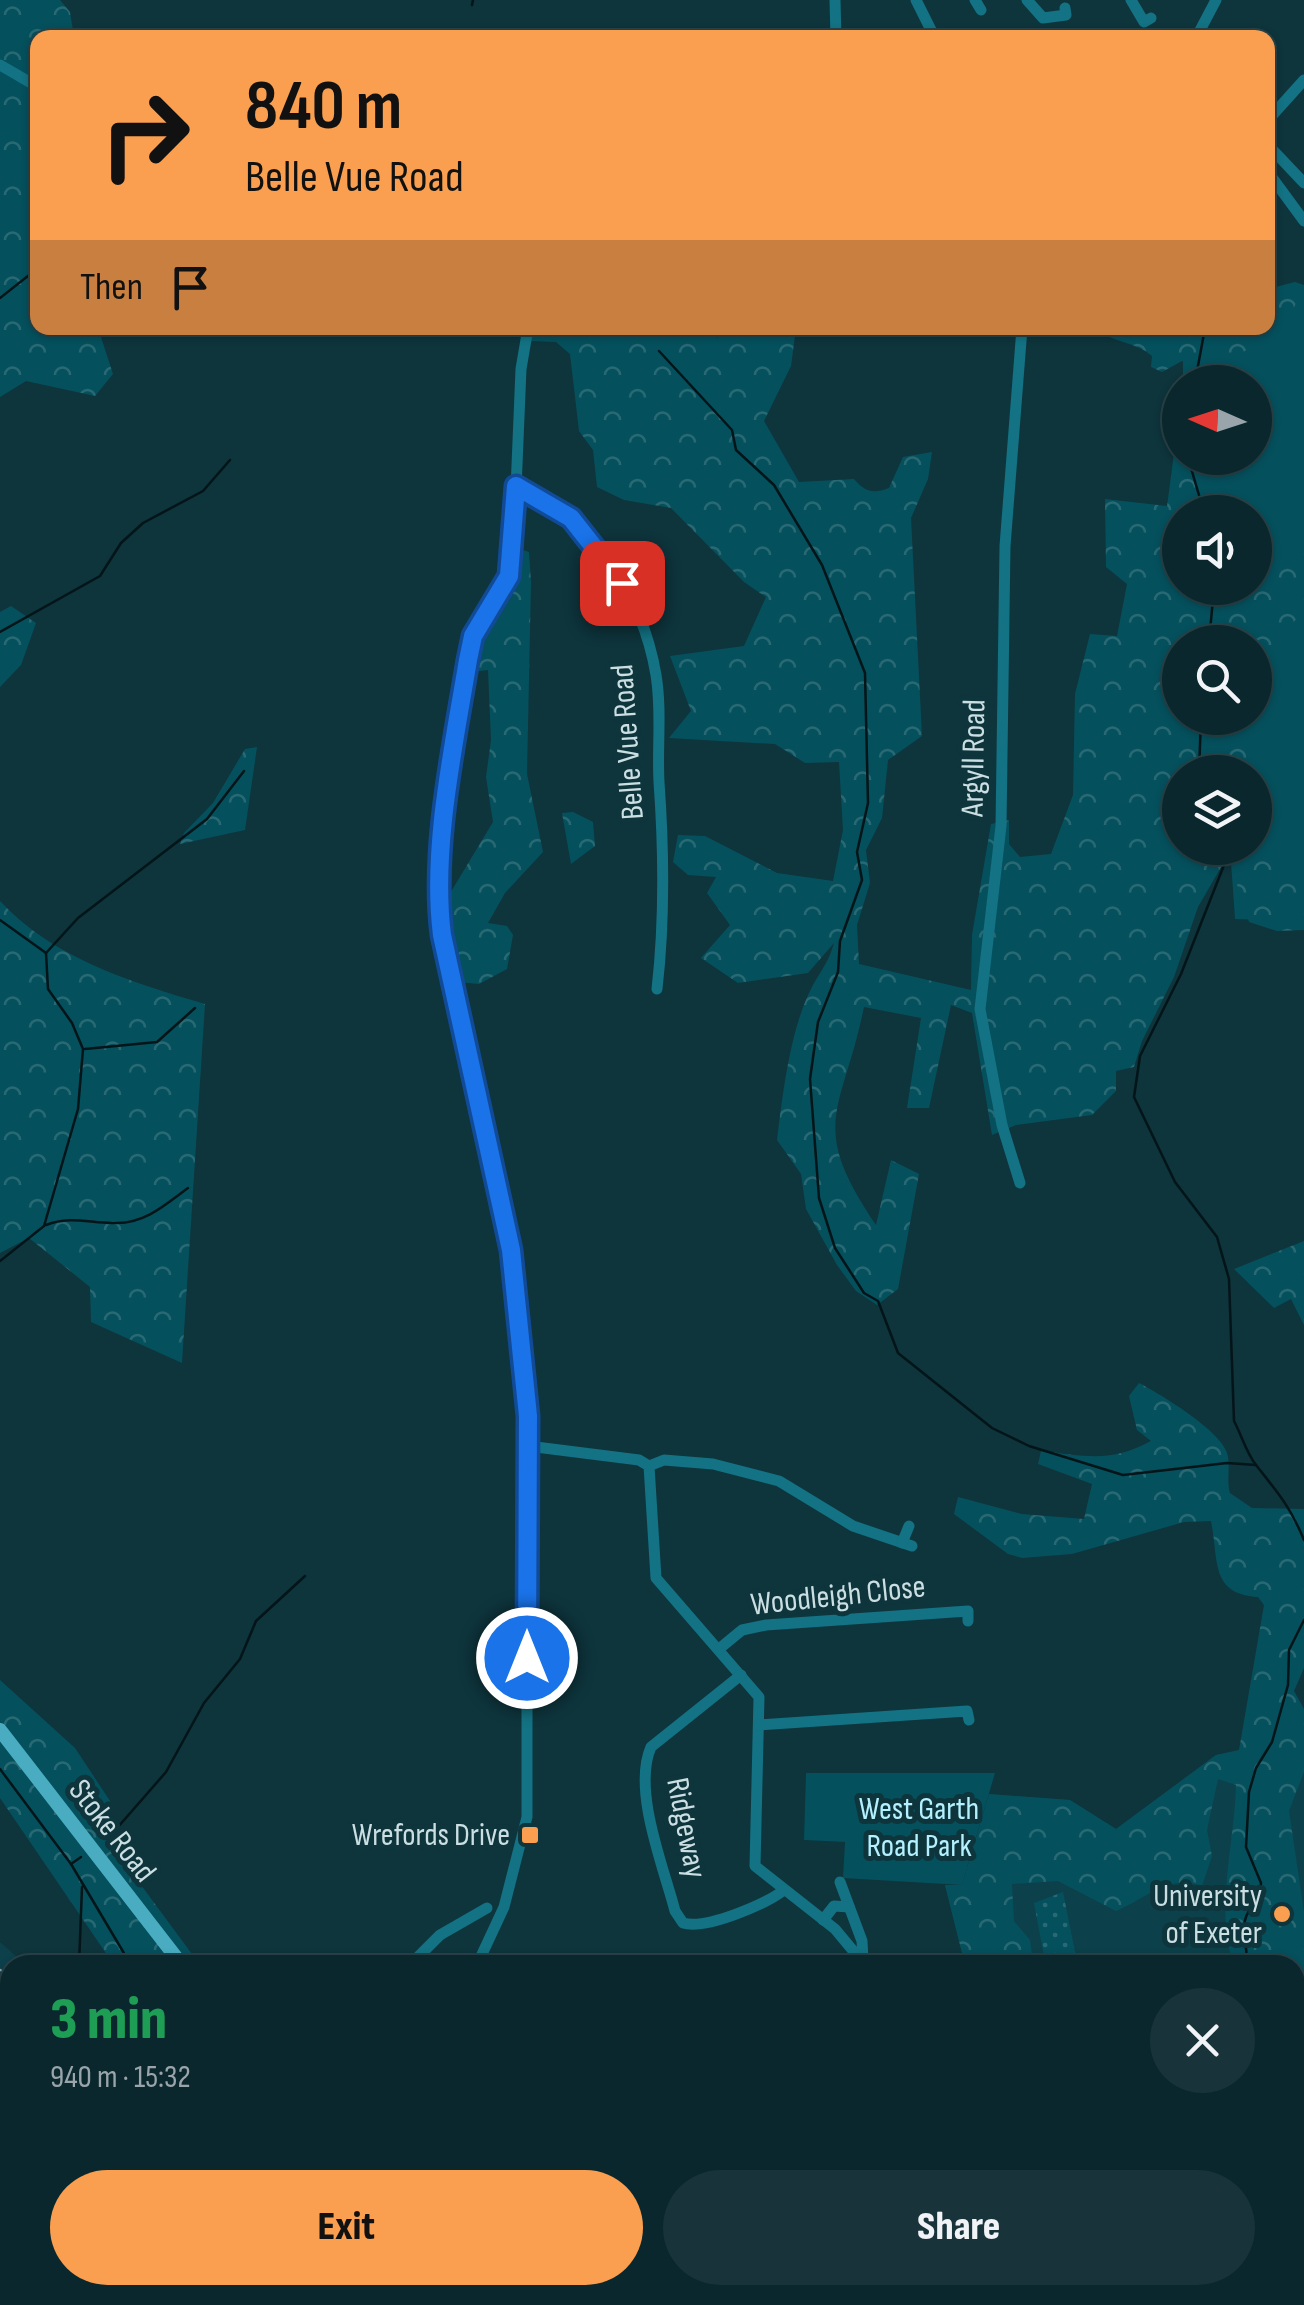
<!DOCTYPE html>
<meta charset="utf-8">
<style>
:root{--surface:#0a272d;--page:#183339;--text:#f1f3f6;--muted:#99a5aa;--line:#2a4449;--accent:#fa9f4f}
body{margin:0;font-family:"Sofia Sans Condensed",sans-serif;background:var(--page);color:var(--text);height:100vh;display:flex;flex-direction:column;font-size:38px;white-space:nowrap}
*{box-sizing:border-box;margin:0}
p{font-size:32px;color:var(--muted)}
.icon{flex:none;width:55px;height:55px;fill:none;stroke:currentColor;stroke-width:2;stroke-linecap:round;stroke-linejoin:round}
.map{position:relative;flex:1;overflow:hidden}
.panel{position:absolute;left:0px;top:1955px;width:1305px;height:350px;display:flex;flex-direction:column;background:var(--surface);border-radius:30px 30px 0 0;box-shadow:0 2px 8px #0004,0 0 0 2px var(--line)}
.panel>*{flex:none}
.banner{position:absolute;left:30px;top:30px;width:1245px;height:305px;border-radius:20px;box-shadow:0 2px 8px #0004,0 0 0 2px var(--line);background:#fa9f4f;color:#111;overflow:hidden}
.needle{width:65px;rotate:273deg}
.controls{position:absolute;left:1162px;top:365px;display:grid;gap:20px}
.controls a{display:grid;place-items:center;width:110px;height:110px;border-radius:50%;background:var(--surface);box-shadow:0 2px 8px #0004,0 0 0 2px var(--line);font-size:50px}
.pin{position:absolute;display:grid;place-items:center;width:85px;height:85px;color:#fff;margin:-42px;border-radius:20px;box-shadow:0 5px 15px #0006}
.me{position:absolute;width:110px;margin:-55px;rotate:0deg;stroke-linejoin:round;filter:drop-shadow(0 0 8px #0008)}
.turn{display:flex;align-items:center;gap:35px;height:210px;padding:0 50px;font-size:45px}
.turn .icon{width:130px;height:130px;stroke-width:2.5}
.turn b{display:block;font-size:70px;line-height:85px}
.then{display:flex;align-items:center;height:95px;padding:0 50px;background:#0003;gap:20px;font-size:38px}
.round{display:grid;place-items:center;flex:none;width:105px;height:105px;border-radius:52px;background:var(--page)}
.summary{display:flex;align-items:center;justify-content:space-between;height:170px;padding:0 50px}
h1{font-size:60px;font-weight:800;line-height:75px;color:#1e9e55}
.button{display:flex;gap:20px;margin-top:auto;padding:20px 50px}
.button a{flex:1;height:115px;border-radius:60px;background:var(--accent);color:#111;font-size:40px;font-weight:800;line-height:115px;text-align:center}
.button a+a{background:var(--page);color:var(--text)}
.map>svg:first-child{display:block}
</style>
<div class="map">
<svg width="1304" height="2305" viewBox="0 0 1304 2305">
<defs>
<pattern id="forest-crowns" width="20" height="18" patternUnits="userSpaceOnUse" patternTransform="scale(2.5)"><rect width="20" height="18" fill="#05505d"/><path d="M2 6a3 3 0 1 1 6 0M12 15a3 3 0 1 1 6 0" fill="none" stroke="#286974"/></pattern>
<pattern id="garden-dots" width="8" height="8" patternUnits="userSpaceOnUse" patternTransform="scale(2.5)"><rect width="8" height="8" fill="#05505d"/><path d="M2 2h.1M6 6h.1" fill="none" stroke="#286974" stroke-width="1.8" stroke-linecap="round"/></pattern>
<pattern id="water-ripples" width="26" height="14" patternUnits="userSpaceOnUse" patternTransform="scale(2.5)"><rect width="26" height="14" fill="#041519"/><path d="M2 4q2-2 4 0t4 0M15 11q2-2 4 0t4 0" fill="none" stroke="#27373a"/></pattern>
</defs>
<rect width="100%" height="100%" fill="#0e343c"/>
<g fill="#0c404a">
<path d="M 1304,1738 L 1304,2088 L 1295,2089 L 1295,1965 L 965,1965 L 945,1885 L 962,1885 L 989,1794 L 1070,1800 L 1116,1829 L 1216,1755 Z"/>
<path d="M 0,1942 L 26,1965 L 10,1965 L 10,2036 L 0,2022 Z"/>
<path d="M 1304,2173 L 1304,2222 L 1295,2225 L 1295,2176 Z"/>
<path d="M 662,2295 L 1061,2295 L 960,2304 L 844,2305 L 744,2305 Z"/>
</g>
<g fill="#05505d">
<path d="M 1295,282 L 1304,285 L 1304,922 L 1235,919 L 1230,848 L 1255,848 L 1255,772 L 1194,772 L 1197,718 L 1255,718 L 1255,512 L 1200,512 L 1184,458 L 1255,458 L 1255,382 L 1183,382 L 1183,328 L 1268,328 Z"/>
<path d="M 806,1773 L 995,1773 L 962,1885 L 843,1878 L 845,1842 L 804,1840 Z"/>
<path d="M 0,2067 L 10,2082 L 10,2137 L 0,2138 Z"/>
<path d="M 10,2160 L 10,2295 L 171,2295 L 163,2305 L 0,2305 L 0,2161 Z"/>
<path d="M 1304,2263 L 1304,2305 L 1175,2305 L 1210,2295 L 1295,2295 L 1295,2266 Z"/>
<path d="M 253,2295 L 395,2295 L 401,2305 L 236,2305 Z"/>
<path d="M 417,2295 L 662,2295 L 744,2305 L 960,2304 L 1056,2296 L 1042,2305 L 423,2305 Z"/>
</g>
<g fill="url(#forest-crowns)">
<path d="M 0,0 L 60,0 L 70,12 L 74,37 L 38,38 L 38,328 L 98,328 L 113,374 L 95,396 L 26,381 L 0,397 Z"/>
<path d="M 1295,282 L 1302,291 L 1279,338 L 1224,359 L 1219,382 L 1184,382 L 1187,365 L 1182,361 L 1162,372 L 1151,367 L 1152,356 C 1135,341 1112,343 1094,328 L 1268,328 L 1268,289 Z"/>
<path d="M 532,328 L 714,328 L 717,338 L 729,328 L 796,328 L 791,366 L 764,421 L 799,482 L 854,479 C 865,492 873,494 889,488 L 903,457 L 932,452 L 928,479 L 911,518 L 922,736 L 888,760 L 882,818 L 866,850 L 870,883 L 857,925 L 859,964 L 971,990 L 972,935 L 991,824 L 1009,820 L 1009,844 L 1020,857 L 1051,854 L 1073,795 L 1075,694 L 1090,634 L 1117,636 L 1127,584 L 1106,567 L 1105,499 L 1167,506 L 1180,409 L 1180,458 L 1221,458 L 1226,512 L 1180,512 L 1180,588 L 1255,588 L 1255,534 L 1271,543 L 1304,541 L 1304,612 L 1282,633 L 1255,682 L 1255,642 L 1180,642 L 1180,718 L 1250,718 L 1246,772 L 1180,772 L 1180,848 L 1232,848 L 1198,907 L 1174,977 L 1142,1041 L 1134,1067 L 1116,1071 L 1116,1091 L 1092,1115 L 1016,1125 L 992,1135 L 972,1013 L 951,1005 L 929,1108 L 907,1108 L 921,1018 L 864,1007 C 842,1114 807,1123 876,1225 L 891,1160 L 919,1174 L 898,1289 L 877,1305 L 856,1291 L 837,1265 L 806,1209 L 801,1174 L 777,1140 C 783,1092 790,1028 813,985 C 822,969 829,961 834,943 L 808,973 L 738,983 L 701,958 L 730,925 L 707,893 L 716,877 L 688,875 L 673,862 L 678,835 L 705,836 L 777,873 L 833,881 L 843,830 L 839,762 L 805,763 L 775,744 L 669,738 L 691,711 L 670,656 L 744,646 L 766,597 L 744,582 L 671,508 L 624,500 L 597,487 L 593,450 L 579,431 L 570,354 L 556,342 L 530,341 Z"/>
<path d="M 516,548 L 529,552 L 531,582 L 527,774 L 543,852 L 505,893 L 488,923 L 507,926 L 513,935 L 507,969 L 479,984 L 458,982 L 443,905 L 493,822 L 486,777 L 491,740 L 488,670 L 471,672 C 478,626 513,595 516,548 Z"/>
<path d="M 11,606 L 36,623 L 21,665 L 0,687 L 0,612 Z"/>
<path d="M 257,747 L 245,830 L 180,844 L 184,833 L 213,803 L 245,749 Z"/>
<path d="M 573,812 L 593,822 L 595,846 L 571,864 L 562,813 Z"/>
<path d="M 1265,841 L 1304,875 L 1304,930 L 1277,931 L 1249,922 L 1237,885 Z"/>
<path d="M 0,901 C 54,959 131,982 205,1004 L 182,1363 L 91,1322 L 90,1287 L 29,1238 L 0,1253 Z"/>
<path d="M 1304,1241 L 1304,1325 L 1291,1299 L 1274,1308 L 1234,1269 Z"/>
<path d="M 1139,1383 C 1160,1394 1220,1430 1227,1453 C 1231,1465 1226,1480 1230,1493 L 1252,1508 L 1304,1509 L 1304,1668 L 1294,1691 L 1304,1709 L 1304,1772 L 1289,1811 L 1304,1912 L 1304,2088 L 1295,2089 L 1295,1965 L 1234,1965 C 1214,1911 1235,1842 1236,1785 L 1218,1779 L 1207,1830 L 1212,1856 L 1202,1886 C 1167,1874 1147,1898 1116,1911 L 1058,1881 L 1012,1884 L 1014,1921 L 1030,1940 L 1033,1963 L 965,1965 L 945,1885 L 962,1885 L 989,1794 L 1070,1800 L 1116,1829 L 1216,1755 L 1239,1750 L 1264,1605 L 1258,1597 C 1210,1594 1219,1561 1211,1521 L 1184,1522 L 1072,1554 L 1022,1558 L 1008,1554 L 954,1514 L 958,1497 L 1022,1514 L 1084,1519 L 1092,1484 L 1038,1464 L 1041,1451 C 1086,1456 1110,1463 1151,1441 L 1137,1430 L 1129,1396 Z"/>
<path d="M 0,1680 L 75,1748 L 112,1804 L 110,1843 L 200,1965 L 114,1965 L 0,1798 Z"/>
</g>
<path fill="url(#garden-dots)" d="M 1063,1892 L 1076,1957 L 1045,1961 L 1034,1903 Z"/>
<g fill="url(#water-ripples)">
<path d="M 0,2022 L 10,2036 L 10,2082 L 0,2067 Z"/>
<path d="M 1061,2295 L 1210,2295 L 1175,2305 L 1042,2305 Z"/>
</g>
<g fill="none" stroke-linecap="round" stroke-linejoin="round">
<g stroke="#041519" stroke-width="2.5">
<path d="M 472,5 L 473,0"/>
<path d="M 0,298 L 38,268"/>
<path d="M 659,351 L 732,430 L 736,450 L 774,485 L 822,565 L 865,673 L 868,803 L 857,852 L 862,880 L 840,941 L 838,972 L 818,1022 L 810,1079 L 819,1198 L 835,1248 L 864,1293 L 878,1301 L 898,1353 L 992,1428 L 1029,1446 L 1123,1475 L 1227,1463 L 1256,1465"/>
<path d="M 1195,382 L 1205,328"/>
<path d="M 1188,458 L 1204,512"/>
<path d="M 0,632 L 100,576 L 121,543 L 143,523 L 203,491 L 230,460"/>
<path d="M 1209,642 L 1214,588"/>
<path d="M 1199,772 L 1201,718"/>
<path d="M 1226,848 L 1224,865 L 1181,974 L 1140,1056 L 1134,1097 L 1175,1182 L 1217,1237 L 1229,1279 L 1234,1421 C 1241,1434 1247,1454 1256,1465 C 1278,1493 1290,1506 1304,1540"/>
<path d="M 0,920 L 46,953"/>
<path d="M 85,1049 L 157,1042 L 195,1008"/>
<path d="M 46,1225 C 72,1215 91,1224 117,1223 C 146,1223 166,1204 188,1188"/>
<path d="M 0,1261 L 44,1226 L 78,1109 L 83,1049 L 72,1023 L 48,989 L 46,953 L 78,918 L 207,819 L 244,771"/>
<path d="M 0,1769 L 71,1864 L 131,1965"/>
<path d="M 118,1827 L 166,1772 L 204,1703 L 240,1659 L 256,1621 L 305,1576"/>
<path d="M 71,1864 L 81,1857"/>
<path d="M 79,1965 L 82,1887"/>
<path d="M 1247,1965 C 1248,1939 1234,1920 1259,1900 L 1261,1883 L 1246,1847 L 1249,1792 L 1256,1768 L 1272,1742 L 1288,1685 L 1289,1650 L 1304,1620"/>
<path d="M 170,2305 L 178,2295"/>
</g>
<g stroke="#137283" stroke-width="11">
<path d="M 835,0 L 836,38"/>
<path d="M 916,0 L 935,38"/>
<path d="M 975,0 L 981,10"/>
<path d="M 1027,0 L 1043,18 L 1066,15 L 1065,8"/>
<path d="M 1131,0 L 1144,22 L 1151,18"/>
<path d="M 1196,38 L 1216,0"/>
<path d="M 0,65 L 38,87"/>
<path d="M 1268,120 L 1304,80"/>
<path d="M 1268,145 L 1304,183"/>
<path d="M 1268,172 L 1304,221"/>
<path d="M 516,486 C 591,515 643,597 656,675 C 662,711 657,746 659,782 C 664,852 665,919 657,989"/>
<path d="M 1020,1183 L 1002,1125 L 980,1009 L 1001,826 L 1005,546 L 1022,328"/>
<path d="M 528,1446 L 639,1460 L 649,1466 L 656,1578 L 759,1697 L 755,1866 L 835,1929 L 865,1965"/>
<path d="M 649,1466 L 664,1460 L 713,1464 L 779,1481 L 853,1526 L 912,1546"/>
<path d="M 902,1543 L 909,1526"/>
<path d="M 719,1649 L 742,1630 L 766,1625 L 968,1611 L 968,1621"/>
<path d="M 741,1675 L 651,1747 C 632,1790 664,1868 675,1911 L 683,1923 C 706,1930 766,1904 784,1890"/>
<path d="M 759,1725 L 967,1711 L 969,1720"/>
<path d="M 840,1882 L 862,1941 L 863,1959"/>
<path d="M 823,1920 L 834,1906 L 849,1907"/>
<path d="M 410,1965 L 440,1935 L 487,1908"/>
<path d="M 477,1965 L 504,1907 L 527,1817 L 527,1416 L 505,1210 L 438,905 L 450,784 L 473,636 L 501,593 L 513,561 L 521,369 L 528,328"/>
</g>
<path stroke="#49acc1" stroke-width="14" d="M 0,1730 L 182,1965"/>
<g stroke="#48c4dd" stroke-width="18">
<path d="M 1295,2100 L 1304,2099"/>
<path d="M 217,2305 L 231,2295"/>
</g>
<defs>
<g id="rail">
<path d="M 0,1972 L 10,1981"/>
<path d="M 0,2153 L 10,2152"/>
<path d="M 1295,2194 L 1304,2191"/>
</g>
</defs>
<use href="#rail" stroke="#839ea3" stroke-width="6"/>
<use href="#rail" stroke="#0e343c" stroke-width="2.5" stroke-dasharray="8" stroke-linecap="butt"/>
</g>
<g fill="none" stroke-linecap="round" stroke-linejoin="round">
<defs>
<path id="route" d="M 527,1658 L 528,1416 L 511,1250 L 442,935 C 431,849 454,745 468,660 L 473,636 L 509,576 L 516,486 L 571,518 L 622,583"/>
</defs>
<use href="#route" stroke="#114b97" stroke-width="25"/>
<use href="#route" stroke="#1a73e8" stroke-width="18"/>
</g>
<g fill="#fa9f4f" stroke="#0e343c" stroke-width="4">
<rect x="520" y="1825" width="20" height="20" rx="5"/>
<circle cx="1282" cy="1914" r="10"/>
</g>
<g text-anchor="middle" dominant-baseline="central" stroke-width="10" stroke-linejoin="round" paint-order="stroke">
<g font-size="32" fill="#cbdfe3" stroke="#0e343c">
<text transform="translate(628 742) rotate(-94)">Belle Vue Road</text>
<text transform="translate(974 758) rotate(-89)">Argyll Road</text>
<text transform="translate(838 1596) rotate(-6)">Woodleigh Close</text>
<text transform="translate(686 1828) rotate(79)">Ridgeway</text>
<text transform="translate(112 1831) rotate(52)">Stoke Road</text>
</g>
<g font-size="32" fill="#b4f0fe" stroke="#0e343c">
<text x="919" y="1809">West Garth<tspan x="919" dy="37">Road Park</tspan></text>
</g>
<g font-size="32" fill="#cbdfe3" stroke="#0e343c" text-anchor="end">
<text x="510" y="1835">Wrefords Drive</text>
<text x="1262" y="1896">University<tspan x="1262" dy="37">of Exeter</tspan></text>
</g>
</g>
</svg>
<div class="controls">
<a><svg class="needle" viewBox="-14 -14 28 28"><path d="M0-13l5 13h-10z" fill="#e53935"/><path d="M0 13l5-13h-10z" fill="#99a5aa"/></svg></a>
<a><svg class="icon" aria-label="sound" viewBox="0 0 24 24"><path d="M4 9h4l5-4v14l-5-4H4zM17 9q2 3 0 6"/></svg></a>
<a><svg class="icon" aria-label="search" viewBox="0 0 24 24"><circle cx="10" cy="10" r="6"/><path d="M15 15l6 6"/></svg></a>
<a><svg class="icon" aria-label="layers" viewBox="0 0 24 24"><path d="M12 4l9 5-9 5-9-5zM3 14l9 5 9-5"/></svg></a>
</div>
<div class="pin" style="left:622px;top:583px;background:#d93025"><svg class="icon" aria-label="arrive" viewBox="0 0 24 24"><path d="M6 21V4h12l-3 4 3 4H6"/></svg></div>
<svg class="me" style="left:527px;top:1658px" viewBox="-20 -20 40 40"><circle r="17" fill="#1a73e8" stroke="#fff" stroke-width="3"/><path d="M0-11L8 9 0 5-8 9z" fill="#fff"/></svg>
<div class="banner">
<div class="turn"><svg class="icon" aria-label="right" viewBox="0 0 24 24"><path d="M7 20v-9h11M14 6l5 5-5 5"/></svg><div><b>840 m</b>Belle Vue Road</div></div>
<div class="then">Then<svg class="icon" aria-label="arrive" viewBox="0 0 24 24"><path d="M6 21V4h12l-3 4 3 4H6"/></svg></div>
</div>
<section class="panel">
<div class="summary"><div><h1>3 min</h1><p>940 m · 15:32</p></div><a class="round"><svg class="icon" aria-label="close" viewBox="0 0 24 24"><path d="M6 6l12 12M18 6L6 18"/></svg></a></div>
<div class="button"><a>Exit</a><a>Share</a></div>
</section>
</div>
